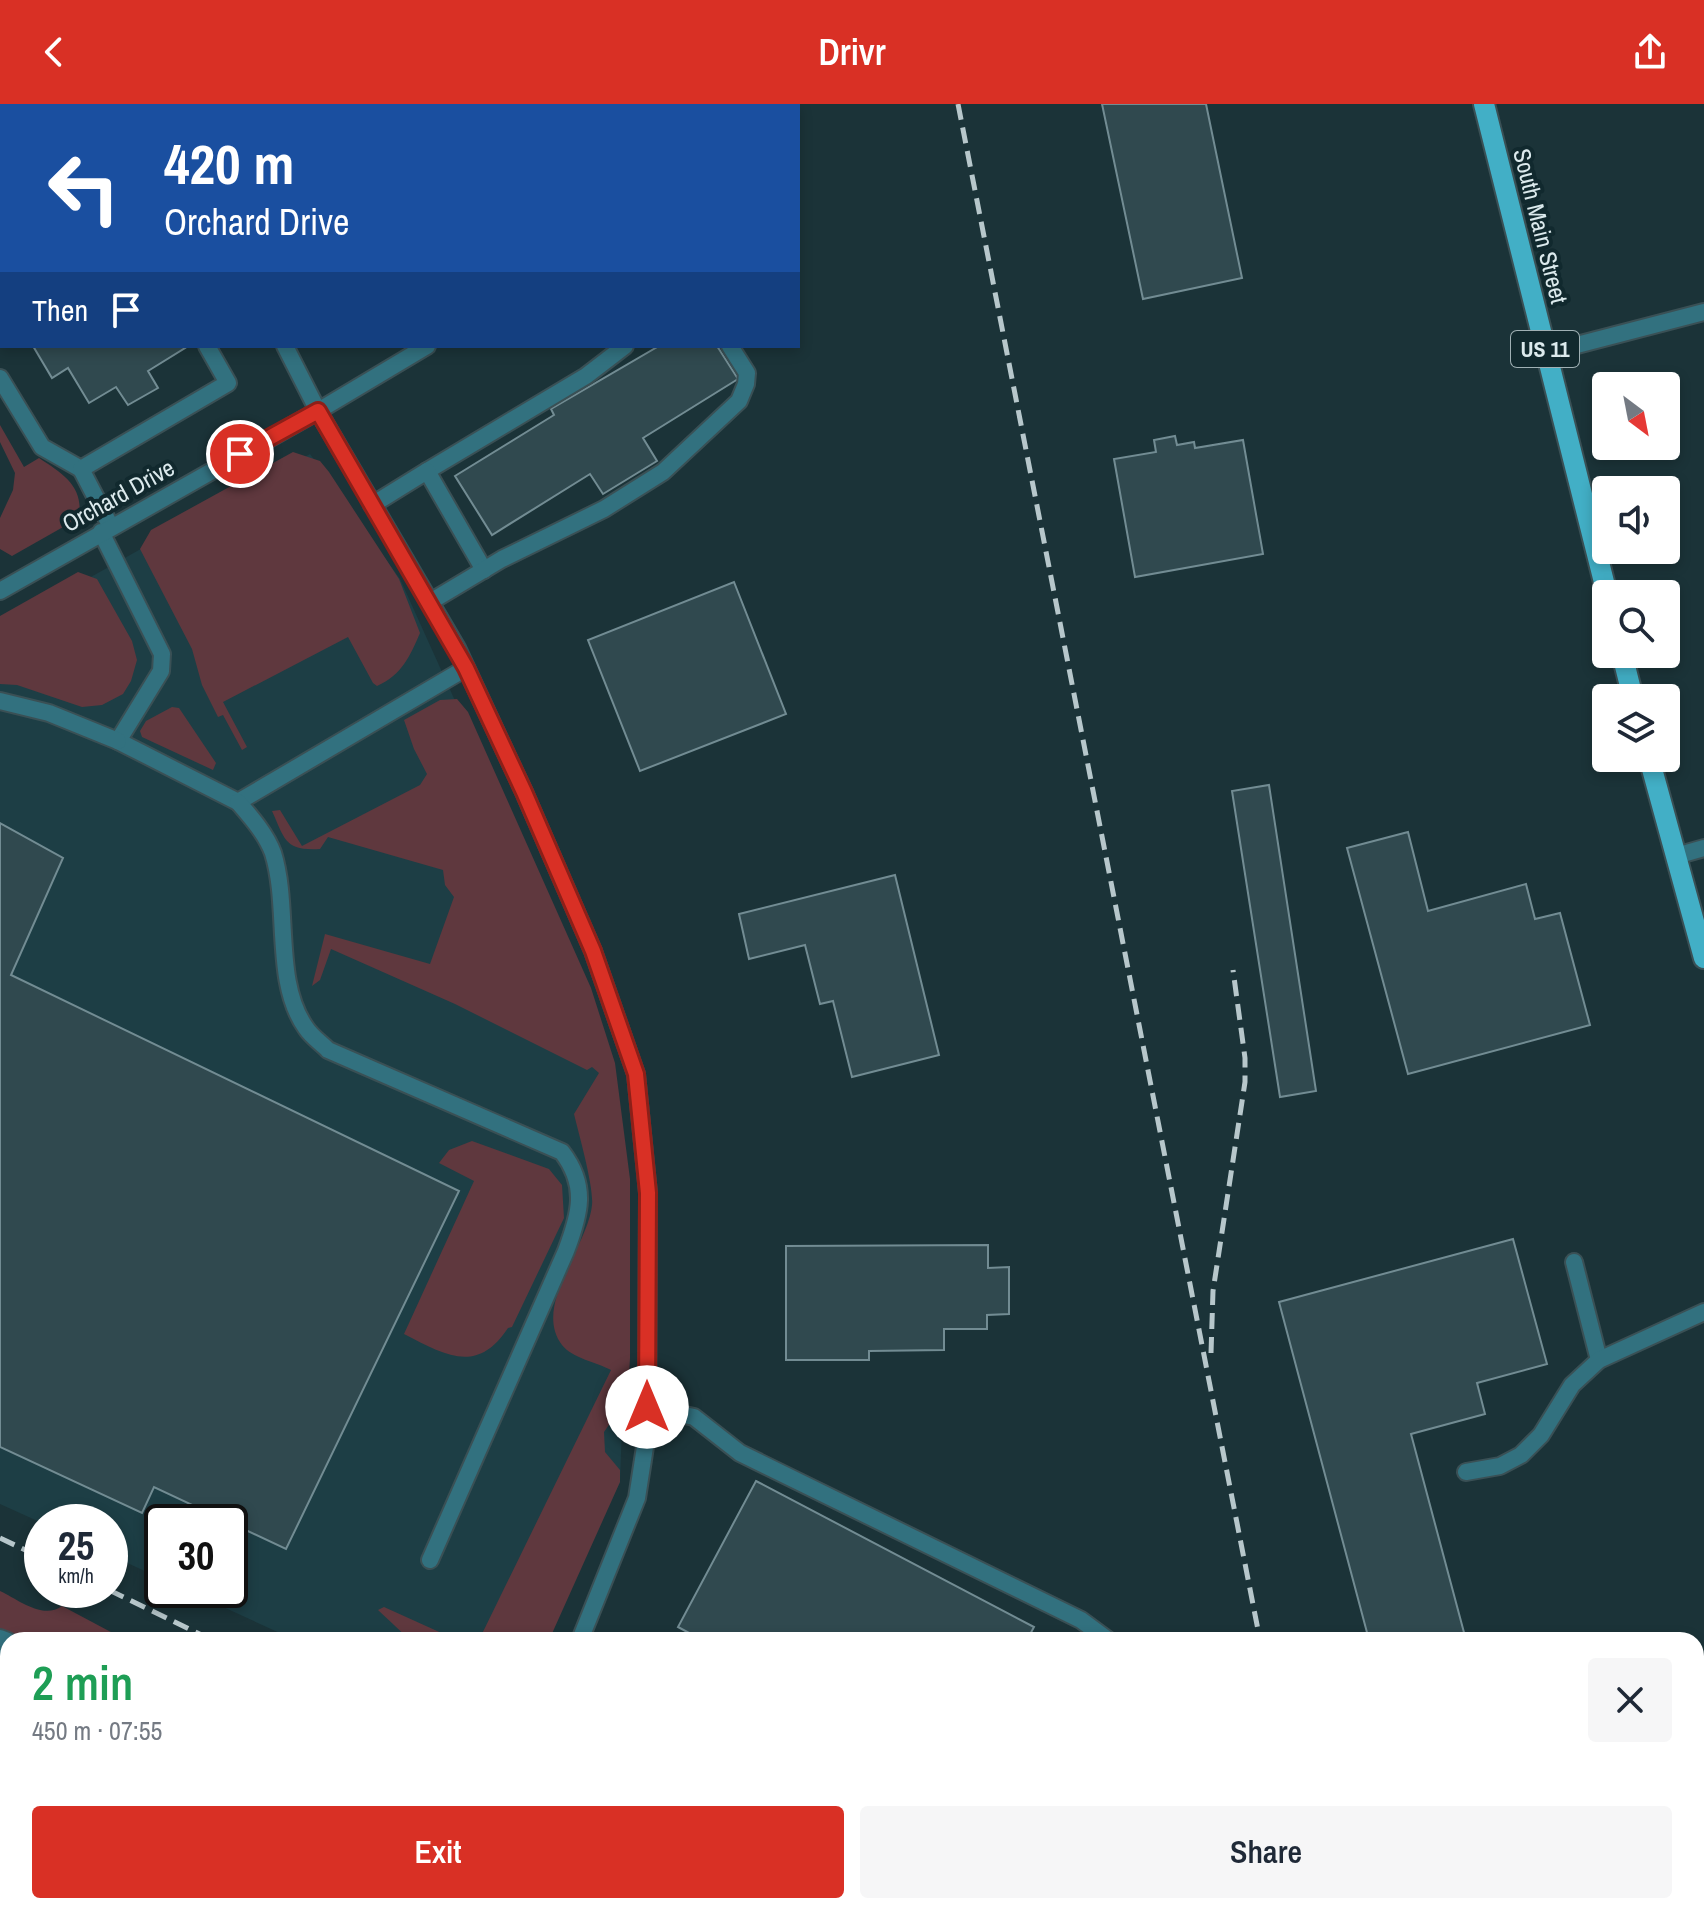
<!DOCTYPE html>
<meta charset="utf-8">
<style>
:root{--surface:#fff;--page:#f6f6f7;--text:#1f2937;--muted:#747a83;--accent:#d93025}
body{margin:0;font-family:"Archivo Narrow",sans-serif;background:var(--page);color:var(--text);height:100vh;display:flex;flex-direction:column;font-size:30px;white-space:nowrap}
*{box-sizing:border-box;margin:0}
p{font-size:26px;color:var(--muted)}
.icon{flex:none;width:44px;height:44px;fill:none;stroke:currentColor;stroke-width:2;stroke-linecap:round;stroke-linejoin:round}
.map{position:relative;flex:1;overflow:hidden}
.drawer{position:absolute;left:0px;top:1528px;width:1704px;height:282px;display:flex;flex-direction:column;background:var(--surface);border-radius:24px 24px 0 0;box-shadow:0 4px 12px #0003}
.drawer>*{flex:none}
.guide{position:absolute;left:0px;top:0px;width:800px;height:244px;box-shadow:0 4px 12px #0003;background:#1a4fa0;color:#fff;overflow:hidden}
.needle{width:52px;rotate:148deg}
.tools{position:absolute;left:1592px;top:268px;display:grid;gap:16px}
.tools a{display:grid;place-items:center;width:88px;height:88px;border-radius:8px;background:var(--surface);box-shadow:0 4px 12px #0003;font-size:40px}
.speed{position:absolute;left:24px;top:1400px;display:flex;gap:16px;font-size:40px;font-weight:700;text-align:center}
.speed>*{display:grid;place-content:center;width:104px;height:104px;border-radius:50%;background:var(--surface);box-shadow:0 4px 12px #0003;line-height:1}
.speed small{font-size:20px;font-weight:400}
.speed .limit{border:4px solid #111;border-radius:12px;background:#fff;color:#111}
.pin{position:absolute;display:grid;place-items:center;width:68px;height:68px;color:#fff;margin:-34px;border:4px solid #fff;border-radius:50%;box-shadow:0 2px 8px #0007}
.me{position:absolute;width:88px;margin:-44px;rotate:0deg;stroke-linejoin:round;filter:drop-shadow(0 0 6px #0008)}
.turn{display:flex;align-items:center;gap:28px;height:168px;padding:0 32px;font-size:36px}
.turn .icon{width:104px;height:104px;stroke-width:2.5}
.turn b{display:block;font-size:56px;line-height:68px}
.then{display:flex;align-items:center;height:76px;padding:0 32px;background:#0003;gap:16px;font-size:30px}
.round{display:grid;place-items:center;flex:none;width:84px;height:84px;border-radius:8px;background:var(--page)}
.headline{display:flex;align-items:center;justify-content:space-between;height:136px;padding:0 32px}
h1{font-size:48px;font-weight:600;line-height:60px;color:#1e9e55}
.action{display:flex;gap:16px;margin-top:auto;padding:16px 32px}
.action a{flex:1;height:92px;border-radius:8px;background:var(--accent);color:#fff;font-size:32px;font-weight:600;line-height:92px;text-align:center}
.action a+a{background:var(--page);color:var(--text)}
header{display:flex;justify-content:space-between;align-items:center;height:104px;padding:0 32px;background:var(--accent);color:#fff;font-size:36px;font-weight:600}
.map>svg:first-child{display:block}
</style>
<header><svg class="icon" aria-label="back" viewBox="0 0 24 24"><path d="M15 5l-7 7 7 7"/></svg>Drivr<svg class="icon" aria-label="share" viewBox="0 0 24 24"><path d="M12 15V3M7 8l5-5 5 5M5 13v7h14v-7"/></svg></header>
<div class="map">
<svg width="1704" height="1809" viewBox="0 0 1704 1809">
<rect width="100%" height="100%" fill="#1b3338"/>
<path fill="#1d3e45" d="M 310,350 L 400,475 L 604,926 L 629,1129 L 620,1378 L 545,1536 L 295,1536 L 186,1486 L 230,1486 L 230,1418 L 162,1418 L 162,1475 L 110,1451 L 110,1418 L 42,1419 L 0,1400 L 0,524 Z"/>
<g fill="#5f383e">
<path d="M 0,0 L 169,0 L 169,2 L 2,2 L 0,74 Z"/>
<path d="M 0,321 L 24,363 L 39,354 C 63,370 84,382 79,414 L 12,452 L 0,445 L 0,414 L 13,386 L 15,369 L 0,338 Z"/>
<path d="M 293,348 L 320,357 L 329,368 L 399,475 L 420,529 C 410,552 402,571 377,582 L 373,579 L 348,533 L 223,598 L 247,643 L 242,646 L 223,611 L 218,613 L 202,581 L 192,545 L 140,445 L 151,426 Z"/>
<path d="M 78,468 L 97,475 L 132,537 L 137,556 L 131,577 L 123,590 L 102,601 L 82,603 L 17,581 L 0,580 L 0,512 Z"/>
<path d="M 457,595 L 468,608 L 591,884 L 615,959 L 630,1075 L 630,1254 L 628,1289 L 620,1305 L 604,1328 L 605,1348 L 620,1366 L 620,1378 L 550,1534 L 552,1536 L 479,1536 L 611,1266 C 596,1258 572,1254 562,1241 C 532,1202 588,1142 592,1101 C 594,1083 579,1031 574,1010 L 599,969 L 592,963 L 587,966 L 455,900 L 331,845 L 320,876 L 312,882 L 325,830 L 430,860 L 454,793 L 445,781 L 443,766 L 328,733 L 320,745 C 285,747 285,736 272,707 L 280,706 L 302,742 L 420,681 L 427,670 L 414,645 L 404,616 L 440,596 Z"/>
<path d="M 172,603 L 179,604 L 216,659 L 213,666 L 142,633 L 140,627 L 146,617 Z"/>
<path d="M 472,1037 L 549,1065 L 562,1081 L 564,1114 L 512,1223 L 508,1224 C 477,1271 445,1251 404,1230 L 474,1077 L 439,1059 L 449,1046 Z"/>
<path d="M 0,1487 C 19,1496 43,1516 62,1502 L 124,1535 L 28,1536 L 0,1524 Z"/>
<path d="M 384,1503 L 457,1536 L 410,1536 L 378,1506 Z"/>
<path d="M 0,1563 L 8,1563 L 8,1607 L 0,1603 Z"/>
</g>
<g fill="#30494f" stroke="#728c93" stroke-width="2">
<path d="M 339,0 L 422,0 L 423,2 L 336,2 Z"/>
<path d="M 436,0 L 562,0 L 433,2 Z"/>
<path d="M 1102,0 L 1206,0 L 1242,174 L 1143,195 Z"/>
<path d="M 33,242 L 183,242 L 185,244 L 148,267 L 158,284 L 128,301 L 116,283 L 89,299 L 68,264 L 52,274 Z"/>
<path d="M 659,242 L 717,242 L 738,275 L 643,334 L 657,357 L 603,390 L 590,370 L 492,431 L 455,372 L 554,311 L 551,305 Z"/>
<path d="M 1175,332 L 1177,341 L 1194,338 L 1195,344 L 1243,336 L 1263,450 L 1135,473 L 1114,355 L 1156,348 L 1154,336 Z"/>
<path d="M 734,478 L 786,610 L 640,667 L 588,536 Z"/>
<path d="M 1269,681 L 1316,987 L 1280,993 L 1232,687 Z"/>
<path d="M 0,719 L 63,754 L 11,871 L 459,1087 L 286,1445 L 154,1383 L 142,1409 L 0,1343 Z"/>
<path d="M 1408,728 L 1428,807 L 1526,780 L 1535,815 L 1560,809 L 1590,921 L 1408,970 L 1347,744 Z"/>
<path d="M 895,771 L 939,951 L 852,973 L 833,897 L 820,900 L 805,841 L 749,855 L 739,810 Z"/>
<path d="M 1513,1135 L 1547,1260 L 1477,1279 L 1485,1310 L 1411,1330 L 1466,1536 L 1369,1536 L 1279,1198 Z"/>
<path d="M 988,1141 L 988,1164 L 1009,1163 L 1009,1210 L 987,1211 L 987,1225 L 944,1225 L 944,1246 L 869,1247 L 869,1256 L 786,1256 L 786,1142 Z"/>
<path d="M 756,1377 L 1034,1523 L 1027,1536 L 702,1536 L 678,1523 Z"/>
<path d="M 483,1802 L 536,1802 L 532,1809 L 480,1809 Z"/>
</g>
<g fill="none" stroke-linecap="round" stroke-linejoin="round">
<defs>
<g id="minor">
<path d="M 614,0 L 614,2"/>
<path d="M 189,1 L 191,0"/>
<path d="M 318,2 L 321,0"/>
<path d="M 719,2 L 721,0"/>
<path d="M 0,107 L 2,106"/>
<path d="M 285,242 L 318,307 L 457,544 L 524,688 L 593,847 L 636,970 L 648,1089 L 647,1330 L 637,1394 L 580,1536"/>
<path d="M 1546,249 L 1704,208"/>
<path d="M 0,274 L 42,343 L 81,365"/>
<path d="M 427,367 L 586,272 L 625,242"/>
<path d="M 372,401 L 427,367 L 484,466"/>
<path d="M 111,423 L 81,365 L 228,279 L 207,242"/>
<path d="M 101,428 L 162,550 L 161,567 L 118,637 L 238,698 L 466,564"/>
<path d="M 0,487 L 318,307 L 427,242"/>
<path d="M 430,498 L 502,455 L 604,405 L 663,368 L 739,297 L 746,280 L 747,269 L 730,242"/>
<path d="M 0,597 L 49,609 L 118,637"/>
<path d="M 238,698 C 251,713 266,730 273,749 C 290,803 273,878 306,924 C 311,932 321,939 328,946 L 562,1048 C 588,1082 580,1110 566,1147 L 430,1456"/>
<path d="M 1676,752 L 1704,744"/>
<path d="M 1574,1158 L 1599,1256"/>
<path d="M 647,1303 L 694,1313 L 740,1349 L 1081,1516 L 1108,1536"/>
<path d="M 1466,1368 L 1500,1362 L 1521,1351 L 1541,1331 L 1572,1281 L 1599,1256 L 1704,1208"/>
<path d="M 0,1534 L 8,1537"/>
<path d="M 0,1553 L 8,1548"/>
<path d="M 0,1650 L 8,1653"/>
<path d="M 0,1764 L 8,1743"/>
<path d="M 251,1802 L 268,1809"/>
<path d="M 625,1802 L 642,1809"/>
<path d="M 1001,1802 L 1017,1809"/>
<path d="M 439,1809 L 442,1802"/>
</g>
<g id="major">
<path d="M 1484,0 L 1607,490"/>
<path d="M 1622,550 L 1633,594"/>
<path d="M 1649,654 L 1704,854"/>
</g>
</defs>
<use href="#minor" stroke="#3a5055" stroke-width="20"/>
<use href="#major" stroke="#3a5055" stroke-width="24"/>
<use href="#minor" stroke="#32717f" stroke-width="16"/>
<use href="#major" stroke="#42afc6" stroke-width="20"/>
<g stroke="#b7c7cb" stroke-width="5" stroke-dasharray="16 8" stroke-linecap="butt">
<path d="M 958,0 L 1260,1536"/>
<path d="M 1211,1249 L 1213,1187 L 1245,978 L 1245,954 L 1233,866"/>
<path d="M 0,1434 L 42,1454"/>
<path d="M 109,1486 L 212,1536"/>
<path d="M 769,1802 L 784,1809"/>
<path d="M 1321,1802 L 1323,1809"/>
</g>
</g>
<g fill="none" stroke-linecap="round" stroke-linejoin="round">
<defs>
<path id="route" d="M 240,350 L 318,307 L 466,564 L 524,688 L 593,847 L 636,970 L 648,1089 L 647,1303"/>
</defs>
<use href="#route" stroke="#8d1f18" stroke-width="20"/>
<use href="#route" stroke="#d93025" stroke-width="14"/>
</g>
<g text-anchor="middle" dominant-baseline="central" stroke-width="8" stroke-linejoin="round" paint-order="stroke">
<rect fill="#11292e" stroke="#9fb0b4" stroke-width="2" x="1511" y="227" width="68" height="36" rx="6"/>
<g font-size="22" font-weight="bold" fill="#dceaed">
<text x="1545" y="245">US 11</text>
</g>
<g font-size="24" fill="#dceaed" stroke="#11292e">
<text transform="translate(1541 122) rotate(76)">South Main Street</text>
<text transform="translate(118 391) rotate(-29)">Orchard Drive</text>
</g>
</g>
</svg>
<div class="tools">
<a><svg class="needle" viewBox="-14 -14 28 28"><path d="M0-13l5 13h-10z" fill="#e53935"/><path d="M0 13l5-13h-10z" fill="#747a83"/></svg></a>
<a><svg class="icon" aria-label="sound" viewBox="0 0 24 24"><path d="M4 9h4l5-4v14l-5-4H4zM17 9q2 3 0 6"/></svg></a>
<a><svg class="icon" aria-label="search" viewBox="0 0 24 24"><circle cx="10" cy="10" r="6"/><path d="M15 15l6 6"/></svg></a>
<a><svg class="icon" aria-label="layers" viewBox="0 0 24 24"><path d="M12 4l9 5-9 5-9-5zM3 14l9 5 9-5"/></svg></a>
</div>
<div class="speed"><div>25<small>km/h</small></div><div class="limit">30</div></div>
<div class="pin" style="left:240px;top:350px;background:#d93025"><svg class="icon" aria-label="arrive" viewBox="0 0 24 24"><path d="M6 21V4h12l-3 4 3 4H6"/></svg></div>
<svg class="me" style="left:647px;top:1303px" viewBox="-20 -20 40 40"><circle r="19" fill="#fff"/><path d="M0-13L10 11 0 6-10 11z" fill="#d93025"/></svg>
<div class="guide">
<div class="turn"><svg class="icon" aria-label="left" viewBox="0 0 24 24"><path d="M17 20v-9H6M10 6l-5 5 5 5"/></svg><div><b>420 m</b>Orchard Drive</div></div>
<div class="then">Then<svg class="icon" aria-label="arrive" viewBox="0 0 24 24"><path d="M6 21V4h12l-3 4 3 4H6"/></svg></div>
</div>
<section class="drawer">
<div class="headline"><div><h1>2 min</h1><p>450 m · 07:55</p></div><a class="round"><svg class="icon" aria-label="close" viewBox="0 0 24 24"><path d="M6 6l12 12M18 6L6 18"/></svg></a></div>
<div class="action"><a>Exit</a><a>Share</a></div>
</section>
</div>
